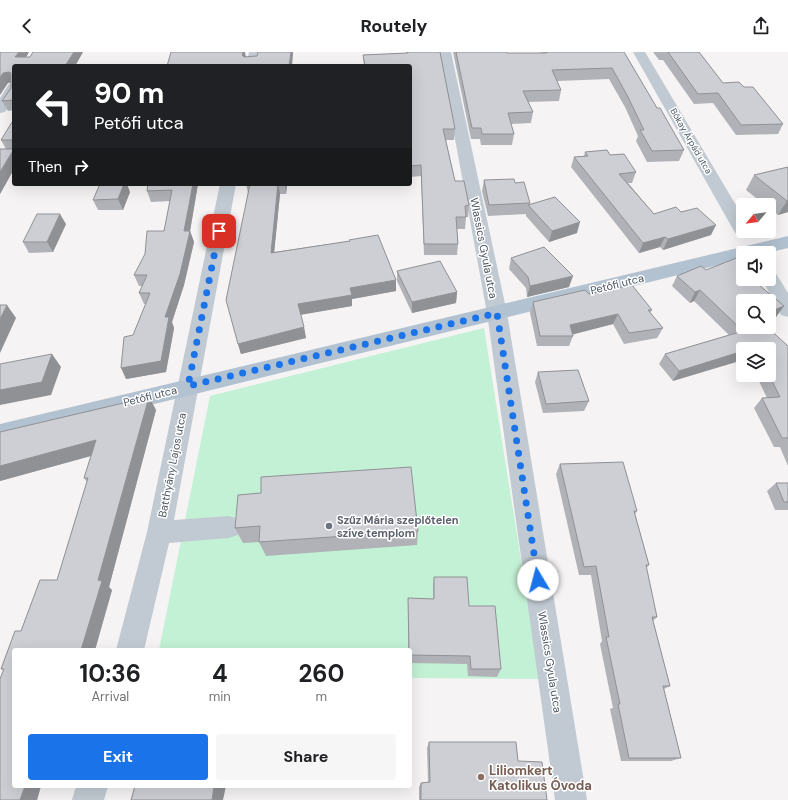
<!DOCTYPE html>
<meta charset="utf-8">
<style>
:root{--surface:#fff;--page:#f6f6f6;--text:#202124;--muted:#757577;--accent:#1a73e8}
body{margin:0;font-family:"DM Sans",sans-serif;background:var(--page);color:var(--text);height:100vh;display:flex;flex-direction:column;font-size:15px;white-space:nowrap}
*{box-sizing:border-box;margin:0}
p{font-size:13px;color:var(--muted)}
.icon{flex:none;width:22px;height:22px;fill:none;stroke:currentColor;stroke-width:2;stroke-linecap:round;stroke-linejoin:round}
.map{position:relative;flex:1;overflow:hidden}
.drawer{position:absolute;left:12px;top:596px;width:400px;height:140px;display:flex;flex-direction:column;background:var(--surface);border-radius:4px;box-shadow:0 4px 16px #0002}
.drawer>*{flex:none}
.banner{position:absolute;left:12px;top:12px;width:400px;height:122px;border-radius:4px;box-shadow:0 4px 16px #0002;background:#202124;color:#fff;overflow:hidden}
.needle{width:26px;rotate:241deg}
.controls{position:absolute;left:736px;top:146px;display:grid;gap:8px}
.controls a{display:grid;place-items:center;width:40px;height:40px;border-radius:4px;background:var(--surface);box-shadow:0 4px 16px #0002;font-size:20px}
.pin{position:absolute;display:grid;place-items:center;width:34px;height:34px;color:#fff;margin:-17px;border-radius:8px;box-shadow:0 2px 6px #0006}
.me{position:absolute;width:44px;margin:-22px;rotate:352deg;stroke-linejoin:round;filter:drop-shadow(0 0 3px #0008)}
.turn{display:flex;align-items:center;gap:14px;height:84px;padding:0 16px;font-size:18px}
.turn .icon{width:52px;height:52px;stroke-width:2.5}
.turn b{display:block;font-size:28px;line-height:34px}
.then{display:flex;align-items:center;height:38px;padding:0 16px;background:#0003;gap:8px;font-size:15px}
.eta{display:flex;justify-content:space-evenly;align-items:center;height:68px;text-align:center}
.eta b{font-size:24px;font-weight:700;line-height:28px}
.cta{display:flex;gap:8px;margin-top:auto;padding:8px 16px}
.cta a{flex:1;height:46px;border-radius:4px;background:var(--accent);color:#fff;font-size:16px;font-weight:700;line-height:46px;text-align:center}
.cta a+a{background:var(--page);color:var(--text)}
header{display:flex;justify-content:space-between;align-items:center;height:52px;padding:0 16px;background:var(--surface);font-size:18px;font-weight:700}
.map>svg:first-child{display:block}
</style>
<header><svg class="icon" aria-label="back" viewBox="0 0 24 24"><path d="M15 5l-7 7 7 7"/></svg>Routely<svg class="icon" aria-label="share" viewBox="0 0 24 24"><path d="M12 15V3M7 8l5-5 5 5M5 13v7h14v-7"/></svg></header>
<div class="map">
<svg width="788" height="748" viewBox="0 0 788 748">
<rect width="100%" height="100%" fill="#f5f3f3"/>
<path fill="#c3f1d5" d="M 484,276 L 540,627 L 410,626 L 410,598 L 159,598 L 210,344 Z"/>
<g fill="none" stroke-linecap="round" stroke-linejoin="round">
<g fill="#c1cad2" fill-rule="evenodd">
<path d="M 249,0 L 261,0 L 258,14 L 246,14 Z"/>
<path d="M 439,0 L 451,0 L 507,261 L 587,748 L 555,748 L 487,261 Z"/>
<path d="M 633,0 L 645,0 L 743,165 L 743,179 L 752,179 L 749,183 L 743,184 L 737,183 L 734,179 Z"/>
<path d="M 14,31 L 14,46 L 5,60 L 0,61 L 0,46 L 9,32 Z"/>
<path d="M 220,132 L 236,132 L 174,468 L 229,464 L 238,467 L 241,475 L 238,483 L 229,486 L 169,491 L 144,598 L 116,598 L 147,480 Z"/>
<path d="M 769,218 L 775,220 L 788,241 L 788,265 L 781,263 L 762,227 L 769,227 Z"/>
<path d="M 76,734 L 108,734 L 104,748 L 72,748 Z"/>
</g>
<path fill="#b3c2d1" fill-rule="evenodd" d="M 788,184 L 788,196 L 767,201 L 743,201 L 743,207 L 0,390 L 0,372 Z"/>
</g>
<g fill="#b0b2b7">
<path d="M 0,0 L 29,0 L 26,5 L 30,5 L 33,0 L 83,0 L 75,14 L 14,14 L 14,58 L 8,59 L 2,49 L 11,36 L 11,30 L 8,31 Z"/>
<path d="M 406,0 L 440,0 L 455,77 L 454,88 L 446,88 L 455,129 L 469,153 L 468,165 L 466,165 L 465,177 L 457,177 L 458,192 L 457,203 L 424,203 L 421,124 L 410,125 L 410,14 L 364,14 L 363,3 L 406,1 Z"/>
<path d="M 453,0 L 506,0 L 507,1 L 541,1 L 540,0 L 624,0 L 657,56 L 684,98 L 679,109 L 647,110 L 636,89 L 638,84 L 625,55 L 609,27 L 557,29 L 561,38 L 559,49 L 528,50 L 533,60 L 531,71 L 511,72 L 514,82 L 512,93 L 481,93 L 480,87 L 471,87 Z"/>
<path d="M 653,0 L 699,0 L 723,31 L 744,35 L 783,72 L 778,82 L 736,83 L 713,51 L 694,52 L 663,8 L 659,8 Z"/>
<path d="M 14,67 L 14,117 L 0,142 L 0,97 L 6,97 L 1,88 Z"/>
<path d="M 585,100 L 610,103 L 636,120 L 632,131 L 628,131 L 654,162 L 681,160 L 711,183 L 663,198 L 660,195 L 639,201 L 571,115 L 574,105 L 584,104 Z"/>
<path d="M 788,115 L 788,160 L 778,163 L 769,156 L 769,153 L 765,153 L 746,138 L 754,123 Z"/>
<path d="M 484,128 L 515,131 L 530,151 L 530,153 L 577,181 L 549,190 L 526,164 L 526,162 L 488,164 L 482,139 Z"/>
<path d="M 148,132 L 198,132 L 190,179 L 194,190 L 184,233 L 172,270 L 174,276 L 166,320 L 126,327 L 133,283 L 146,252 L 144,252 L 139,241 L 142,234 L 139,234 L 134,223 L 164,179 L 170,149 L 151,150 L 147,139 Z"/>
<path d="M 246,132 L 287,132 L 286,142 L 280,142 L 274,200 L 350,189 L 349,188 L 396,228 L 396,239 L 352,247 L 352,254 L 301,262 L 306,286 L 241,302 L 238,292 L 248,141 Z"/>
<path d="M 130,140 L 123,158 L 98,158 L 93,148 Z"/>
<path d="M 66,172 L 53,200 L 29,201 L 23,190 Z"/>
<path d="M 511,206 L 569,235 L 527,245 L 526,236 L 509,217 Z"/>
<path d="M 706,218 L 754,229 L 784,254 L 776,265 L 743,275 L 788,294 L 788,414 L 780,395 L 774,395 L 754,356 L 762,346 L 767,346 L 756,323 L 769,323 L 769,297 L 743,297 L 673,329 L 659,312 L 665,302 L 729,283 L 694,249 L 690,251 L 672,234 L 677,224 Z"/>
<path d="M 397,219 L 457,240 L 456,251 L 412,261 L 397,229 Z"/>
<path d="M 589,242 L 652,258 L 650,261 L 663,276 L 657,286 L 624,292 L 613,272 L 573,282 L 573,284 L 569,294 L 537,294 L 530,261 L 533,250 Z"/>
<path d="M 538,320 L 589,349 L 584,359 L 543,361 L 535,330 Z"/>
<path d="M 149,345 L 156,358 L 109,535 L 112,538 L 95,598 L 14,598 L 14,734 L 41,734 L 37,748 L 0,748 L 0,627 L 4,618 L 1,617 L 15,579 L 21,579 L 40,528 L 57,528 L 87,430 L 84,426 L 91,404 L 0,429 L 0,380 Z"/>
<path d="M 560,412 L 637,459 L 635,462 L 649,513 L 646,516 L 657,565 L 653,569 L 670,634 L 664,637 L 681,706 L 671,709 L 621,709 L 610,657 L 613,656 L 600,592 L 602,589 L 591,523 L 579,523 L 556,422 Z"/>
<path d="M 776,431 L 788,431 L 788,458 L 775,458 L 767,439 Z"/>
<path d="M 261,441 L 418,479 L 417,493 L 266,504 L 259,490 L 243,491 L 235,476 Z"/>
<path d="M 434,525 L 469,554 L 501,617 L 497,625 L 468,624 L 467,612 L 410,611 L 410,598 L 408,598 L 408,546 L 433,547 L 433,535 Z"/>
<path d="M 429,690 L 518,709 L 547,748 L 419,748 L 419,735 L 421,731 L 428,730 L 427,696 Z"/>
</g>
<g fill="#909195">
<path d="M 19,0 L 29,0 L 21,14 L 15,5 Z"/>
<path d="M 74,0 L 83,0 L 75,14 L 65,14 Z"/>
<path d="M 243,0 L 245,0 L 246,6 L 245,14 L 242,3 Z"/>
<path d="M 291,0 L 293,0 L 293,2 L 292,14 L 289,14 Z"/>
<path d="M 9,20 L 14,30 L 8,31 L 0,43 L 0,26 L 3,21 Z"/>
<path d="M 14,97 L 14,117 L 0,142 L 0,120 Z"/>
<path d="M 124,132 L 127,132 L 130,140 L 123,158 L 118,147 Z"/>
<path d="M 193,132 L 198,132 L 189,185 L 190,179 L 194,190 L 184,233 L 172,270 L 174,276 L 166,320 L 126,327 L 121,316 L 165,265 L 184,179 Z"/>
<path d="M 278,132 L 280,142 L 273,212 L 271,201 Z"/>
<path d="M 285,132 L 287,132 L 286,142 Z"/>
<path d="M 788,148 L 788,160 L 778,163 L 787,149 Z"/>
<path d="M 60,162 L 66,172 L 53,200 L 47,190 Z"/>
<path d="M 580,170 L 577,181 L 549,190 L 552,179 Z"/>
<path d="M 716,173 L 711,183 L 663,198 L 668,187 Z"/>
<path d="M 665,185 L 660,195 L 639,201 L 643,191 Z"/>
<path d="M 573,224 L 569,235 L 527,245 L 530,234 Z"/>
<path d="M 396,228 L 396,239 L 352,247 L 352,254 L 300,263 L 298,252 L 350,236 Z"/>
<path d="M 700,238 L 694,249 L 690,251 L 695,240 Z"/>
<path d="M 457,240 L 456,251 L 412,261 L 412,250 Z"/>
<path d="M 7,253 L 16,266 L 0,301 L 0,267 Z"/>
<path d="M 784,254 L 776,265 L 769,267 L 769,260 Z"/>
<path d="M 618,262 L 613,272 L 567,284 L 570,273 Z"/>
<path d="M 304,275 L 306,286 L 241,302 L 238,292 Z"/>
<path d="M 743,299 L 743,308 L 673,329 L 679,319 Z"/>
<path d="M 52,302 L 61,315 L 51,343 L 0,353 L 0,338 Z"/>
<path d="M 149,345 L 156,358 L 109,535 L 112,538 L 95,598 L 81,598 L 98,528 Z"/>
<path d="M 96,388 L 105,400 L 0,429 L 0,414 Z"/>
<path d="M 25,734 L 41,734 L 37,748 L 20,748 Z"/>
<path d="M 214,734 L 226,734 L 223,748 L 212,748 Z"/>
</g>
<g fill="#cdcfd5" stroke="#909195">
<path d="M 0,0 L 19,0 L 15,5 L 30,5 L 33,0 L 74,0 L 65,14 L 14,14 L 14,48 L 2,49 L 11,36 L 11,21 L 9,20 L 3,21 L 0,26 Z"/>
<path d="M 171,0 L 243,0 L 242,3 L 244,5 L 257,4 L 258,0 L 291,0 L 289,14 L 167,14 Z"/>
<path d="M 408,0 L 440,0 L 455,77 L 443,77 L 455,129 L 464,129 L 469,153 L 465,154 L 466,165 L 456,165 L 458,192 L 424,192 L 421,113 L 410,114 L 410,14 L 365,14 L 363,3 L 408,1 Z"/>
<path d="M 456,0 L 506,0 L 507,1 L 547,1 L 547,0 L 624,0 L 657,56 L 660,56 L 684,98 L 652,99 L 640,78 L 644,78 L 628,45 L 612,16 L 552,18 L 561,38 L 523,39 L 533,60 L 508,61 L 514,82 L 482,82 L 481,76 L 472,76 Z"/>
<path d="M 668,0 L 699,0 L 723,31 L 739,30 L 744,35 L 753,35 L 783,72 L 741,73 L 718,41 L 698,42 Z"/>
<path d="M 14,67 L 14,88 L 1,88 Z"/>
<path d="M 0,97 L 14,97 L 0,120 Z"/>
<path d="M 607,98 L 610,103 L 624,102 L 636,120 L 619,122 L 654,162 L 676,155 L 681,160 L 697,156 L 716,173 L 668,187 L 665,185 L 643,191 L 574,105 L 588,104 L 585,100 Z"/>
<path d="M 788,115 L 788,148 L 787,149 L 754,123 Z"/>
<path d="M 514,127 L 515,131 L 524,130 L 530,151 L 489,153 L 484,128 Z"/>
<path d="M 100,132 L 124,132 L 118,147 L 93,148 Z"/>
<path d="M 148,132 L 193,132 L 184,179 L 190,179 L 180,222 L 165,265 L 169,265 L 161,309 L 121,316 L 124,285 L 133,283 L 150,241 L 139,241 L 147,223 L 134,223 L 145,202 L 147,179 L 164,179 L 172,138 L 147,139 Z"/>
<path d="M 250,132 L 278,132 L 271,201 L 350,189 L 349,188 L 378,183 L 396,228 L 350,236 L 352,243 L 298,252 L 304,275 L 238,292 L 226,248 Z"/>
<path d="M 555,145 L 580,170 L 552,179 L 528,153 Z"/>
<path d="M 37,162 L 60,162 L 47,190 L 23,190 Z"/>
<path d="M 544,195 L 573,224 L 530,234 L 528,225 L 511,206 Z"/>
<path d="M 739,205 L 743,208 L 743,227 L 752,227 L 784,254 L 769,260 L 769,249 L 743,249 L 743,275 L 767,275 L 788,294 L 788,386 L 782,386 L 762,346 L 780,345 L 769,323 L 769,297 L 756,297 L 755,296 L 751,297 L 743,297 L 743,299 L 679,319 L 665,302 L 743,279 L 700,238 L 695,240 L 677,224 L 701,214 L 706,218 Z"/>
<path d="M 440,209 L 457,240 L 412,250 L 397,219 Z"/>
<path d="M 632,233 L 652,258 L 648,258 L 663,276 L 629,281 L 618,262 L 570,273 L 573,284 L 540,284 L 533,250 L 585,238 L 589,242 Z"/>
<path d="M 0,253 L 7,253 L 0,267 Z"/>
<path d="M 52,302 L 42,330 L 0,338 L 0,312 Z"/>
<path d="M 578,318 L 589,349 L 546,352 L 538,320 Z"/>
<path d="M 149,345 L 98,528 L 102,529 L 81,598 L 14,598 L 14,734 L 25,734 L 20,748 L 0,748 L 0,627 L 4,617 L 1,617 L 15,579 L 21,579 L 40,528 L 57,528 L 88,426 L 84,426 L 96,388 L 0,414 L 0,380 Z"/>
<path d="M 623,410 L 637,459 L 634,459 L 649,513 L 646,513 L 657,565 L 652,565 L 670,634 L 663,634 L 681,706 L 629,706 L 618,652 L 620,652 L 606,585 L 609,585 L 596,514 L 584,515 L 560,412 Z"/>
<path d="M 411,415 L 418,479 L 259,490 L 260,474 L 235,476 L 238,443 L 261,441 L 261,425 Z"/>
<path d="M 776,431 L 788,431 L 788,450 L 784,450 Z"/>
<path d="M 434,525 L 467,525 L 469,554 L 495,554 L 501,617 L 471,617 L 470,604 L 410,603 L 410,598 L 409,598 L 408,546 L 434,547 Z"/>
<path d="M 429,690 L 516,690 L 518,709 L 542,710 L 547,748 L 421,748 L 421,731 L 430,730 Z"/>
<path d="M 135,734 L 214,734 L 212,748 L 131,748 Z"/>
</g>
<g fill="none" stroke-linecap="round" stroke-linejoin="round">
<path stroke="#1a73e8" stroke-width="7" stroke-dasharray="0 12.6" d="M 219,179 L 188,334 L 497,261 L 538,528"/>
</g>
<circle fill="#6b7280" stroke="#fff" stroke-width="1.5" cx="329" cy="474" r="4"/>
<circle fill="#8d6e63" stroke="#fff" stroke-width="1.5" cx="481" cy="725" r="4"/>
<g text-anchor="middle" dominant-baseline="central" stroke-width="3" stroke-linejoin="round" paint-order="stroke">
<g font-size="9" fill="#4a5661" stroke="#fff">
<text transform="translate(691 89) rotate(60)">Bókay Árpád utca</text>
</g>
<g font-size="11" fill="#4a5661" stroke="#fff">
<text transform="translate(484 196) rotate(79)">Wlassics Gyula utca</text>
<text transform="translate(617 232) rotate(-14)">Petőfi utca</text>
<text transform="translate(150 344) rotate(-14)">Petőfi utca</text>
<text transform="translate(172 413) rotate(-79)">Batthyány Lajos utca</text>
<text transform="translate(550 610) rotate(81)">Wlassics Gyula utca</text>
</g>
<g font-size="11" font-weight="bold" fill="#5b616d" stroke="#fff" text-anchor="start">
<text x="337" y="468">Szűz Mária szeplőtelen<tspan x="337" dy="13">szíve templom</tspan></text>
</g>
<g font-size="13" font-weight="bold" fill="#785e54" stroke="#fff" text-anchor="start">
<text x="489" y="718">Liliomkert<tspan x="489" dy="15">Katolikus Óvoda</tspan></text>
</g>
</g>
</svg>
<div class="controls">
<a><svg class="needle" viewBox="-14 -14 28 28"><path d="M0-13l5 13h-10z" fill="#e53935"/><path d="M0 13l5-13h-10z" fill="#757577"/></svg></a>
<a><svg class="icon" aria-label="sound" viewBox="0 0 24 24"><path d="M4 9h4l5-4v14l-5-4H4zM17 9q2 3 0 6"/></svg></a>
<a><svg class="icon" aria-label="search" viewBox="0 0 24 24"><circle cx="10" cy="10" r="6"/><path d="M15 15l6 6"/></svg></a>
<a><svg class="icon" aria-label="layers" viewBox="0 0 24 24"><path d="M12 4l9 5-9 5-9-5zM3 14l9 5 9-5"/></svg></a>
</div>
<div class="pin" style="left:219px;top:179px;background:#d93025"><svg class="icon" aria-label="arrive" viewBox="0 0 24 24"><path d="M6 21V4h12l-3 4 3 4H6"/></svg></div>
<svg class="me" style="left:538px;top:528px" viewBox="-20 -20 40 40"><circle r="19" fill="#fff"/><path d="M0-13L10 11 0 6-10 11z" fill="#1a73e8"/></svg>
<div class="banner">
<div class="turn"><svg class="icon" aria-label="left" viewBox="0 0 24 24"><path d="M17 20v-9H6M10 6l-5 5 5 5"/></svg><div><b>90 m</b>Petőfi utca</div></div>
<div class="then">Then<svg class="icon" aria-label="right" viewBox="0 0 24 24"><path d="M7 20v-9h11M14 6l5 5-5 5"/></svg></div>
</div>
<section class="drawer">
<div class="eta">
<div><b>10:36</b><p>Arrival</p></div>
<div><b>4</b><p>min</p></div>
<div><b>260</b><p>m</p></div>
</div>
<div class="cta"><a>Exit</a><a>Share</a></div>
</section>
</div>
